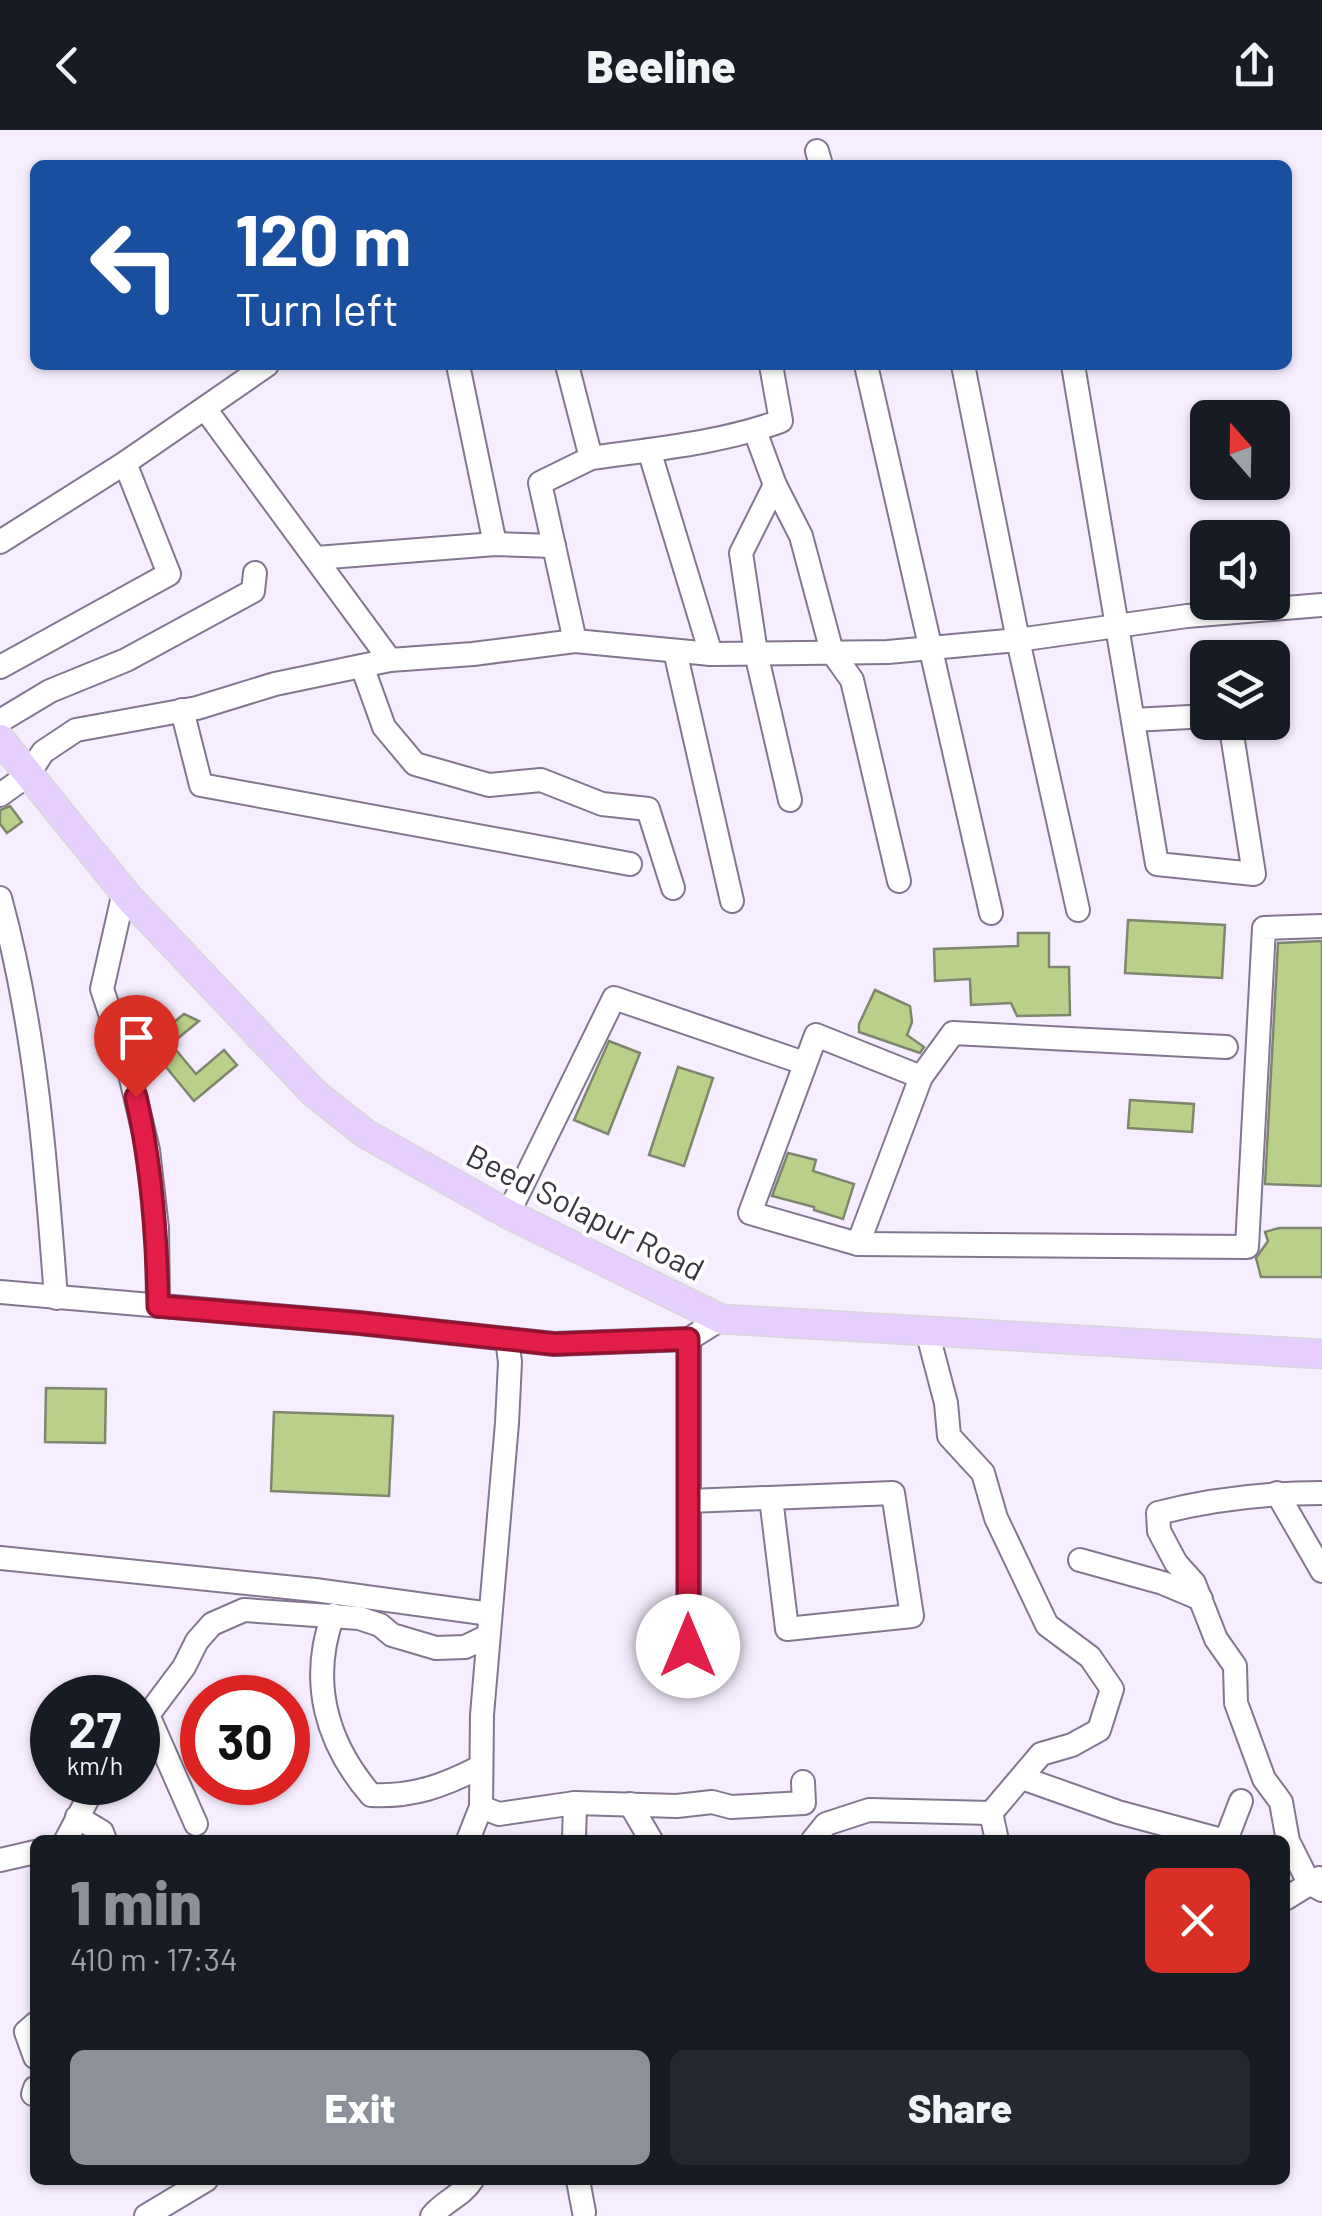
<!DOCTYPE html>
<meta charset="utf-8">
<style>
:root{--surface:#171b24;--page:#242831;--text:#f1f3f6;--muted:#9ea1a6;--accent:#8c9099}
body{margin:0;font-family:Barlow,sans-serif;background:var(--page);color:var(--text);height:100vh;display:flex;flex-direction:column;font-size:38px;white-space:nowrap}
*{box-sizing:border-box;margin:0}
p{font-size:32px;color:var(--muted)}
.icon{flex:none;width:55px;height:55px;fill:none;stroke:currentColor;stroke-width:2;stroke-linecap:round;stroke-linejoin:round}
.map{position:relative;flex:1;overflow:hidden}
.details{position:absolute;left:30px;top:1705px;width:1260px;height:350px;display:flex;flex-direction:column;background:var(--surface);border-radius:15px;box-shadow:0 2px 8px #0004}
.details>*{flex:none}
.top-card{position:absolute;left:30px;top:30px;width:1262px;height:210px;border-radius:15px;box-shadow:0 2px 8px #0004;background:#1a4fa0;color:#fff;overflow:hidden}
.needle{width:65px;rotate:340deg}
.tools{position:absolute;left:1190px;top:270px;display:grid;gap:20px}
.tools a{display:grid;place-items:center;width:100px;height:100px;border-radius:15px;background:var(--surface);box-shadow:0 2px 8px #0004;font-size:50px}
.speed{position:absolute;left:30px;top:1545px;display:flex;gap:20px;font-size:50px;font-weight:700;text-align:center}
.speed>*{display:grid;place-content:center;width:130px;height:130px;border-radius:50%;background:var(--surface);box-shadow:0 2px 8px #0004;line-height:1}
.speed small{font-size:25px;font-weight:400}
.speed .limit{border:15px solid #d22;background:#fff;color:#111}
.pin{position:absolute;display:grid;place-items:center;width:85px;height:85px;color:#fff;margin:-102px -42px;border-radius:50% 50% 50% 0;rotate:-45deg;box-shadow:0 0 10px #0007}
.pin .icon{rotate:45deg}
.me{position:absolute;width:110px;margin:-55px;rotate:0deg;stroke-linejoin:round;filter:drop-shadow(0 0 8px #0008)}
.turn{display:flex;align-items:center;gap:35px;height:210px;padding:0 40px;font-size:45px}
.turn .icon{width:130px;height:130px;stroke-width:2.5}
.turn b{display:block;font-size:70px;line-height:85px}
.round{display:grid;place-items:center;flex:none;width:105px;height:105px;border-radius:15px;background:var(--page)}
.headline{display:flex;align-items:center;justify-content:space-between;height:170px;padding:0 40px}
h1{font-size:60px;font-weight:800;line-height:75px;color:var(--accent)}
.button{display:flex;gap:20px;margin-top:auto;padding:20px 40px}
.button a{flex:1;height:115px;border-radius:15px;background:var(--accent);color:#fff;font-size:40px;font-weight:800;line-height:115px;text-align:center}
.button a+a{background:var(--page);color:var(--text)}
header{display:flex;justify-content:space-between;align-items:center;height:130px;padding:0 40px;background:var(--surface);font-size:45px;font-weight:800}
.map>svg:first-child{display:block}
</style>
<header><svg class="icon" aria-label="back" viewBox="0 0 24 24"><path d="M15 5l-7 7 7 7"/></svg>Beeline<svg class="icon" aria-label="share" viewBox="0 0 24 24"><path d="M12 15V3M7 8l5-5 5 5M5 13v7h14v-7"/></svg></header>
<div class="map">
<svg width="1322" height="2086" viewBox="0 0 1322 2086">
<rect width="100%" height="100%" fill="#f6eeff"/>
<g fill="#bad08a" stroke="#7e876d" stroke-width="2.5">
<path d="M 10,676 L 22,692 L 7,703 L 0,694 L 0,680 Z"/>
<path d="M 1128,790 L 1225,795 L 1222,848 L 1125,843 Z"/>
<path d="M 1018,803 L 1049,803 L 1049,837 L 1069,837 L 1070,885 L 1017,886 L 1011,873 L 971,875 L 970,849 L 935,851 L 934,819 L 1018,816 Z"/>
<path d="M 1322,811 L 1322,1056 L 1265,1054 L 1278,813 Z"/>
<path d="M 875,860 L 910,876 L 912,892 L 907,905 L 924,917 L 920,923 L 859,902 L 859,894 Z"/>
<path d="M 184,884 L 199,891 L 171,914 L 196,944 L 224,920 L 237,935 L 194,971 L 147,914 Z"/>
<path d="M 609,911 L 640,923 L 608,1004 L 574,990 Z"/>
<path d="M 678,937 L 713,948 L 684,1036 L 649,1025 Z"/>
<path d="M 1130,970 L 1194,974 L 1192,1002 L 1128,998 Z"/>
<path d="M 788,1023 L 816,1030 L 813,1041 L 854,1054 L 843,1089 L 814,1080 L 814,1077 L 772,1066 Z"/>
<path d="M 1279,1098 L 1322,1098 L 1322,1147 L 1261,1147 L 1256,1128 L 1268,1111 L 1265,1102 Z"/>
<path d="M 46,1258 L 106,1259 L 105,1313 L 45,1312 Z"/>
<path d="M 274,1282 L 393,1286 L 389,1366 L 271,1361 Z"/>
</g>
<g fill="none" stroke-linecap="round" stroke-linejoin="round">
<defs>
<g id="minor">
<path d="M 817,21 L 821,35"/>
<path d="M 458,235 L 495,414"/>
<path d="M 567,235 L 591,328 L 540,353 L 575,511"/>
<path d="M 866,235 L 991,783"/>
<path d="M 963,235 L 1018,510 L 1078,780"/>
<path d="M 1073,235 L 1157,734 L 1254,744 L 1230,592"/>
<path d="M 206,280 L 390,530"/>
<path d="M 755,301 L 775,355 L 741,423 L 756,523 L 790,670"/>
<path d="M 649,320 L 711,524"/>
<path d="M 591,328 C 655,319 721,313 781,291 L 771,235"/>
<path d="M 775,355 L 801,406 L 832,522 L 852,550 L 899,751"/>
<path d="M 0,412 L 125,333 L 267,235"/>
<path d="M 316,428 L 495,414 L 554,416"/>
<path d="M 675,521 L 732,771"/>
<path d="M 362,536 L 384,597 L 415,634 L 489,655 L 541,650 L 602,674 L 648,679 L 673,758"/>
<path d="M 0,537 L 169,444 L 125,333"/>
<path d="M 182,580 L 201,655 L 630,734"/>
<path d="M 1133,590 L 1208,586"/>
<path d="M 0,591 L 50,561 L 126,530 L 253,461 L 255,443"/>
<path d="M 0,665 L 28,645 L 43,622 L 76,600 L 197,578 L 275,554 L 390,530 L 473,524 L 575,511 L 711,524 L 888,522 L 1018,510 L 1187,486 L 1322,475"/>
<path d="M 124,762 L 102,859 L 129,940 L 148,1020 L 157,1098 L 158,1176"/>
<path d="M 0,768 C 36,899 46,1033 56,1168"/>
<path d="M 816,905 L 921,947 L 858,1114 L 750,1083 Z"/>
<path d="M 921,947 L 953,903 L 1226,917"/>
<path d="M 508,1084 L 614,868 L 804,933"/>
<path d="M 858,1114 L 1247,1117 L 1264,798 L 1322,796"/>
<path d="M 0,1162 L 359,1193 L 554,1214 L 689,1209 L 721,1189"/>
<path d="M 927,1201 L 946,1273 L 949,1306 L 983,1343 L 996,1388 L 1047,1495 L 1090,1527 L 1112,1559 L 1099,1600 L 1072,1615 L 1041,1624 L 991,1683 L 997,1710"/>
<path d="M 689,1209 L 689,1516"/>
<path d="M 1277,1363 L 1322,1441"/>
<path d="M 1322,1363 C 1266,1363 1212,1369 1158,1383 L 1159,1401 L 1176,1433 L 1194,1453 L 1216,1509 L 1235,1536 L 1236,1573 L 1264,1649 L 1281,1672 L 1288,1711 L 1309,1753 L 1322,1760"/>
<path d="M 689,1371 L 893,1363 L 912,1486 L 787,1499 L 771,1368"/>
<path d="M 0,1428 L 315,1460 L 490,1484"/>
<path d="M 1080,1430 L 1163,1453 L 1201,1469"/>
<path d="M 333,1485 C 309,1551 326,1613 371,1665 C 413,1667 443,1656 480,1637"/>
<path d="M 1022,1648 L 1118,1682 L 1222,1710"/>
<path d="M 630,1674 L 651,1710"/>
<path d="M 481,1677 L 499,1684 L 575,1673 L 677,1676 L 712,1672 L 731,1677 L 804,1673 L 803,1652"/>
<path d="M 77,1687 L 102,1702 L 105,1710"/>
<path d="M 196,1694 L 148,1585 L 184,1537 L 197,1511 L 212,1494 L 244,1480 L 359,1488 L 380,1495 L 392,1505 L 436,1518 L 465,1517 L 488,1506"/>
<path d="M 66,1710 L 87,1670 L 82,1652"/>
<path d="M 468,1710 L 481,1677 L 482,1585 L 507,1293 L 510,1232 L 507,1209"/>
<path d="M 574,1710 L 575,1673"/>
<path d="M 813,1710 L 826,1694 L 869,1680 L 991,1683"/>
<path d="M 1226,1710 L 1241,1671"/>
<path d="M 0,1730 L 35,1722"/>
<path d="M 1285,1769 L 1319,1748"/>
<path d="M 35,1894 L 26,1902 L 35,1927"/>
<path d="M 33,1964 L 35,1958"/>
<path d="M 578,2050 L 584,2082"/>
<path d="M 146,2086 L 206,2050"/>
<path d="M 432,2086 C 444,2071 462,2066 472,2050"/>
</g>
<path id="major" d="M 0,609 L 129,768 L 314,963 L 366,1004 L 508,1084 L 721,1189 L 1322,1224"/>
</defs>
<use href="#minor" stroke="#82778f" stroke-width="26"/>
<use href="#major" stroke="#d8d7d9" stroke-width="31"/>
<use href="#minor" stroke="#fff" stroke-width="22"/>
<use href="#major" stroke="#e6cffe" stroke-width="28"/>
</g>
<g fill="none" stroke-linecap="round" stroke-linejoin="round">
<defs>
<path id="route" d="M 136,967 C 152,1037 157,1105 158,1176 L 359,1193 L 554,1214 L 688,1209 L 688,1516"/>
</defs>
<use href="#route" stroke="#92132f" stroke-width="25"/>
<use href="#route" stroke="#e11d48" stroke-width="18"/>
</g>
<g text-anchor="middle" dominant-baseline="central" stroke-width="8" stroke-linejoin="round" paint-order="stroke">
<g font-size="32" fill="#3a3540" stroke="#fff">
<text transform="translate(586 1081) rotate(27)">Beed Solapur Road</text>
</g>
</g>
</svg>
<div class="tools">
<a><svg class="needle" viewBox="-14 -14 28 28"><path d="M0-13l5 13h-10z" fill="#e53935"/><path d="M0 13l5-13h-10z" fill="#9ea1a6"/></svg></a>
<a><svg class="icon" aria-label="sound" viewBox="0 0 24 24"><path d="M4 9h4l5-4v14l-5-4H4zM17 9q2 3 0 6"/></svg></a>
<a><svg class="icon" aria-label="layers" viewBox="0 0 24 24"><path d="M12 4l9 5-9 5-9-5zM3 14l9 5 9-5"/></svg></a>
</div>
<div class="speed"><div>27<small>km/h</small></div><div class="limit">30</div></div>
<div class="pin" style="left:136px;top:967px;background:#d93025"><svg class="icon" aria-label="arrive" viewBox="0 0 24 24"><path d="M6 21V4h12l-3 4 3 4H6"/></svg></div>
<svg class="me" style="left:688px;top:1516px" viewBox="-20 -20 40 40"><circle r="19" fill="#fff"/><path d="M0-13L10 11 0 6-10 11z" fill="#e11d48"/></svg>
<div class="top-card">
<div class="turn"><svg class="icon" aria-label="left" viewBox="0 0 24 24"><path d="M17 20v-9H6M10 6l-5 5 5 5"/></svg><div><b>120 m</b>Turn left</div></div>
</div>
<section class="details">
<div class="headline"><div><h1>1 min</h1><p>410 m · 17:34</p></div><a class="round" style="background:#d93025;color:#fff"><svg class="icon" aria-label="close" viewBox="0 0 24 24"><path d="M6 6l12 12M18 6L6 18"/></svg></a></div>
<div class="button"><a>Exit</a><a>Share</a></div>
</section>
</div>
